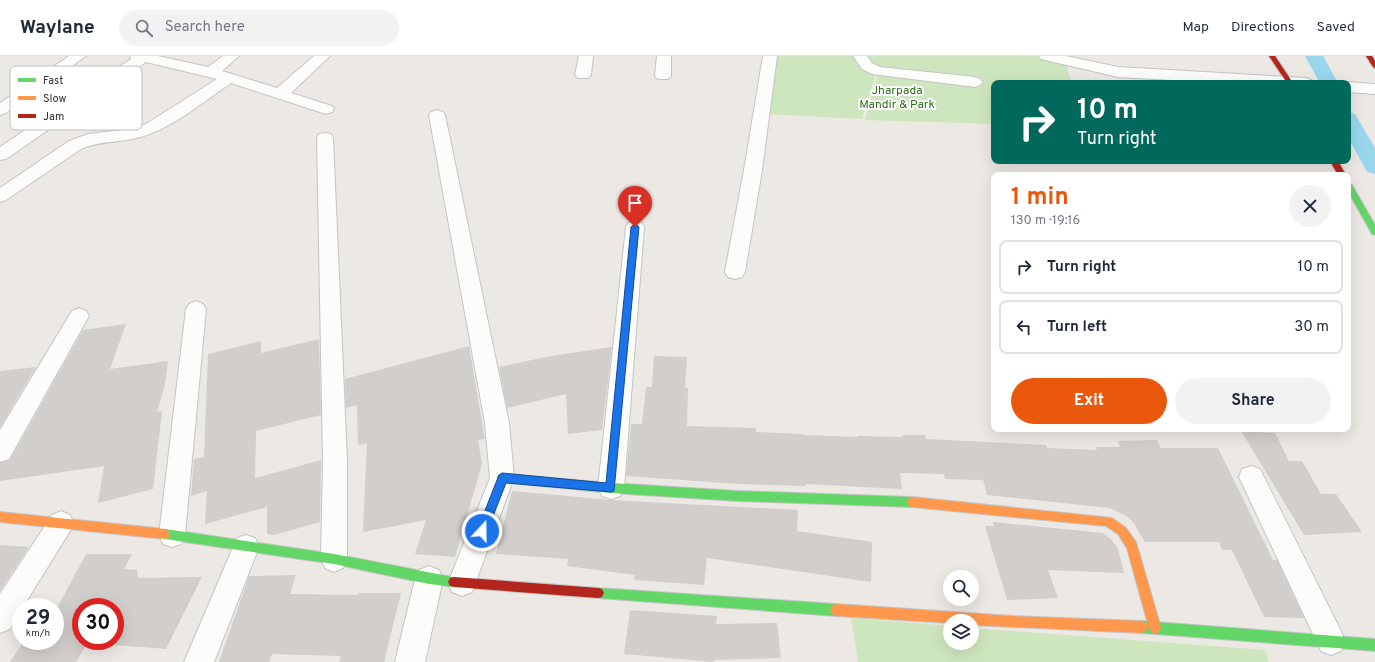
<!DOCTYPE html>
<meta charset="utf-8">
<style>
:root{--surface:#fff;--page:#f2f2f3;--text:#1f2937;--muted:#747a83;--line:#e0e1e3;--accent:#ea580c}
body{margin:0;font-family:Overpass,sans-serif;background:var(--page);color:var(--text);height:100vh;display:flex;flex-direction:column;font-size:15px;white-space:nowrap}
*{box-sizing:border-box;margin:0}
p{font-size:13px;color:var(--muted)}
.icon{flex:none;width:22px;height:22px;fill:none;stroke:currentColor;stroke-width:2;stroke-linecap:round;stroke-linejoin:round}
.map{position:relative;flex:1;overflow:hidden}
.sheet{position:absolute;left:991px;top:116px;width:360px;height:260px;display:flex;flex-direction:column;background:var(--surface);border-radius:8px;box-shadow:0 4px 16px #0002}
.sheet>*{flex:none}
.banner{position:absolute;left:991px;top:24px;width:360px;height:84px;border-radius:8px;box-shadow:0 4px 16px #0002;background:#00695c;color:#fff;overflow:hidden}
.tools{position:absolute;left:943px;top:514px;display:grid;gap:8px}
.tools a{display:grid;place-items:center;width:36px;height:36px;border-radius:50%;background:var(--surface);box-shadow:0 4px 16px #0002;font-size:20px}
.speed{position:absolute;left:12px;top:542px;display:flex;gap:8px;font-size:20px;font-weight:700;text-align:center}
.speed>*{display:grid;place-content:center;width:52px;height:52px;border-radius:50%;background:var(--surface);box-shadow:0 4px 16px #0002;line-height:1}
.speed small{font-size:10px;font-weight:400}
.speed .limit{border:6px solid #d22;background:#fff;color:#111}
.pin{position:absolute;display:grid;place-items:center;width:34px;height:34px;color:#fff;margin:-41px -17px;border-radius:50% 50% 50% 0;rotate:-45deg;box-shadow:0 0 4px #0007}
.pin .icon{rotate:45deg}
.me{position:absolute;width:44px;margin:-22px;rotate:21deg;stroke-linejoin:round;filter:drop-shadow(0 0 3px #0008)}
.turn{display:flex;align-items:center;gap:14px;height:84px;padding:0 20px;font-size:18px}
.turn .icon{width:52px;height:52px;stroke-width:2.5}
.turn b{display:block;font-size:28px;line-height:34px}
.round{display:grid;place-items:center;flex:none;width:42px;height:42px;border-radius:21px;background:var(--page)}
.summary{display:flex;align-items:center;justify-content:space-between;height:68px;padding:0 20px}
h1{font-size:24px;font-weight:700;line-height:30px;color:var(--accent)}
.button{display:flex;gap:8px;margin-top:auto;padding:8px 20px}
.button a{flex:1;height:46px;border-radius:24px;background:var(--accent);color:#fff;font-size:16px;font-weight:700;line-height:46px;text-align:center}
.button a+a{background:var(--page);color:var(--text)}
ul{padding:0;list-style:none}
li{display:flex;align-items:center;gap:12px;height:54px;margin:0 8px 6px;padding:0 12px;border:2px solid var(--line);border-radius:8px}
li div{flex:1}
li b{display:block;font-size:15px}
li em{font-style:normal}
header{display:flex;align-items:center;gap:24px;box-sizing:border-box;height:56px;padding:0 20px;background:var(--surface);border-bottom:1px solid var(--line)}
header strong{font-size:19px}
nav{display:flex;gap:22px;margin-inline-start:auto;font-size:14px}
.search{width:280px;height:36px;background:var(--page);display:flex;align-items:center;gap:10px;box-sizing:border-box;padding:0 14px;border-radius:22px;color:var(--muted);font-size:15px}
.map>svg:first-child{display:block}
</style>
<header>
<strong>Waylane</strong>
<div class="search"><svg class="icon" aria-label="search" viewBox="0 0 24 24"><circle cx="10" cy="10" r="6"/><path d="M15 15l6 6"/></svg>Search here</div>
<nav><a>Map</a><a>Directions</a><a>Saved</a></nav>
</header>
<div class="map">
<svg width="1375" height="606" viewBox="0 0 1375 606">
<rect width="100%" height="100%" fill="#ece8e4"/>
<g fill="#cee6be">
<path d="M 771,0 L 858,0 L 876,17 L 862,63 L 762,58 Z"/>
<path d="M 863,0 L 1040,0 L 1066,6 L 1071,27 L 994,27 L 994,68 L 865,64 L 878,17 L 878,14 Z"/>
<path d="M 851,562 L 950,570 L 950,587 L 972,587 L 972,572 L 1265,594 L 1269,606 L 858,606 Z"/>
</g>
<g fill="none" stroke-linecap="round" stroke-linejoin="round">
<g fill="#99d6ec" fill-rule="evenodd">
<path d="M 1305,0 L 1323,0 L 1338,27 L 1320,27 Z"/>
<path d="M 1348,56 L 1355,58 L 1375,92 L 1375,118 L 1367,116 L 1348,81 Z"/>
</g>
</g>
<g fill="#d1cecb" fill-rule="evenodd">
<path d="M 126,268 L 110,313 L 168,305 L 165,328 L 157,356 L 162,355 L 153,433 L 98,447 L 104,410 L 0,425 L 0,407 L 10,404 L 83,274 Z"/>
<path d="M 319,283 L 321,359 L 256,375 L 255,422 L 321,404 L 320,466 L 274,479 L 267,478 L 267,451 L 205,468 L 207,435 L 191,440 L 194,403 L 204,401 L 208,298 L 261,285 L 261,297 Z"/>
<path d="M 469,290 L 484,378 L 485,383 L 478,384 L 482,408 L 455,501 L 415,498 L 426,464 L 363,476 L 367,387 L 358,389 L 357,349 L 346,352 L 345,323 Z"/>
<path d="M 612,291 L 602,374 L 568,378 L 566,338 L 507,352 L 499,311 L 551,300 Z"/>
<path d="M 654,300 L 687,301 L 685,332 L 688,332 L 687,370 L 756,372 L 756,376 L 803,378 L 803,379 L 858,381 L 858,380 L 903,381 L 902,379 L 925,379 L 926,383 L 1046,389 L 1047,392 L 1097,394 L 1096,391 L 1120,391 L 1118,385 L 1157,384 L 1161,392 L 1218,392 L 1273,504 L 1277,504 L 1304,562 L 1264,561 L 1232,494 L 1222,494 L 1219,486 L 1145,486 L 1133,466 L 1125,459 L 1109,452 L 987,439 L 983,424 L 945,423 L 944,418 L 900,417 L 902,433 L 806,428 L 806,430 L 738,428 L 626,420 L 631,368 L 642,368 L 646,331 L 652,331 Z"/>
<path d="M 36,311 L 0,371 L 0,315 Z"/>
<path d="M 1241,375 L 1275,377 L 1289,405 L 1302,405 L 1321,438 L 1336,438 L 1362,476 L 1304,479 Z"/>
<path d="M 512,435 L 611,444 L 798,454 L 797,475 L 872,486 L 871,526 L 707,502 L 704,529 L 634,524 L 635,519 L 567,510 L 568,503 L 496,498 Z"/>
<path d="M 993,466 L 1103,477 L 1112,484 L 1118,493 L 1124,517 L 1048,514 L 1058,542 L 1007,544 L 985,470 L 994,470 Z"/>
<path d="M 0,489 L 29,491 L 0,535 Z"/>
<path d="M 86,498 L 132,498 L 124,513 L 137,514 L 138,522 L 202,521 L 166,593 L 87,587 L 76,606 L 10,606 L 24,585 L 55,585 L 55,556 ZM 81,551 L 115,551 L 115,585 L 81,585 Z"/>
<path d="M 296,519 L 290,538 L 358,539 L 359,537 L 401,537 L 384,606 L 339,606 L 341,600 L 272,598 L 269,606 L 219,606 L 249,520 Z"/>
<path d="M 630,554 L 717,560 L 716,568 L 777,567 L 781,602 L 714,604 L 714,606 L 624,598 Z"/>
</g>
<g fill="none" stroke-linecap="round" stroke-linejoin="round">
<defs>
<g id="street">
<path d="M 69,0 L 86,0 L 6,57 L 0,59 L 0,47 Z"/>
<path d="M 130,0 L 158,0 L 208,11 L 223,0 L 239,0 L 222,15 L 277,32 L 314,0 L 330,0 L 291,37 L 332,50 L 334,53 L 332,56 L 326,58 L 231,27 C 203,46 174,71 141,81 C 121,87 100,84 81,93 L 6,144 L 0,146 L 0,132 L 69,85 L 88,78 L 132,73 L 146,68 L 217,23 L 146,6 L 6,103 L 0,104 L 0,91 L 131,3 Z"/>
<path d="M 579,0 L 593,0 L 591,19 L 588,22 L 578,22 L 575,19 Z"/>
<path d="M 657,0 L 671,0 L 671,20 L 668,23 L 658,23 L 655,20 Z"/>
<path d="M 763,0 L 777,0 L 762,114 L 745,216 L 742,221 L 735,223 L 728,221 L 725,216 L 744,114 Z"/>
<path d="M 853,0 L 867,0 L 872,7 L 880,11 L 975,21 L 980,23 L 983,26 L 980,29 L 975,31 L 872,18 L 862,13 Z"/>
<path d="M 1039,0 L 1066,0 L 1118,11 L 1306,22 L 1311,24 L 1314,27 L 1227,27 L 1118,21 L 1041,3 Z"/>
<path d="M 1348,26 L 1375,28 L 1375,38 L 1348,36 L 1348,27 L 1345,27 Z"/>
<path d="M 437,54 L 443,56 L 445,59 L 509,367 L 514,422 L 472,536 L 462,540 L 452,536 L 448,527 L 490,422 L 485,367 L 429,59 L 431,56 Z"/>
<path d="M 325,77 L 331,78 L 333,82 L 347,405 L 347,503 L 343,512 L 334,516 L 325,512 L 321,503 L 323,405 L 317,82 L 319,78 Z"/>
<path d="M 635,165 L 642,167 L 644,171 L 624,432 L 620,440 L 611,443 L 602,440 L 598,432 L 626,171 L 628,167 Z"/>
<path d="M 196,245 L 203,248 L 206,253 L 185,479 L 181,488 L 172,491 L 163,488 L 159,479 L 186,253 L 189,248 Z"/>
<path d="M 79,252 L 86,255 L 89,260 L 9,403 L 0,406 L 0,374 L 72,255 Z"/>
<path d="M 1251,410 L 1260,413 L 1341,575 L 1345,585 L 1341,595 L 1331,599 L 1321,595 L 1239,421 L 1242,413 Z"/>
<path d="M 61,455 L 70,459 L 74,467 L 70,475 L 23,551 L 21,551 L 21,555 L 10,573 L 0,577 L 0,538 L 52,459 Z"/>
<path d="M 246,479 L 255,482 L 259,491 L 214,606 L 184,606 L 237,482 Z"/>
<path d="M 429,510 L 439,514 L 443,523 L 425,606 L 395,606 L 415,523 L 419,514 Z"/>
</g>
<g id="fast">
<path d="M 1348,127 L 1352,129 L 1375,169 L 1375,179 L 1372,178 L 1348,135 Z"/>
<path d="M 502,418 L 611,427 L 738,435 L 912,441 L 916,443 L 917,446 L 916,449 L 912,451 L 738,445 L 611,437 L 502,426 L 498,425 L 497,422 L 498,419 Z"/>
<path d="M 165,473 L 334,498 L 458,522 L 460,526 L 458,530 L 454,531 L 429,528 L 334,508 L 165,483 L 161,481 L 160,478 L 161,475 Z"/>
<path d="M 598,532 L 836,548 L 840,550 L 842,554 L 840,558 L 836,560 L 598,542 L 594,541 L 592,537 L 594,533 Z"/>
<path d="M 1142,565 L 1375,583 L 1375,595 L 1142,577 L 1138,575 L 1136,571 L 1138,567 Z"/>
</g>
<g id="slow">
<path d="M 912,441 L 1112,462 L 1126,472 L 1136,486 L 1161,572 L 1159,576 L 1155,578 L 1151,576 L 1149,572 L 1127,492 L 1118,478 L 1106,470 L 912,451 L 908,449 L 907,446 L 908,443 Z"/>
<path d="M 0,456 L 165,473 L 169,475 L 170,478 L 169,481 L 165,483 L 0,466 Z"/>
<path d="M 836,548 L 1012,560 L 1142,565 L 1146,567 L 1148,571 L 1146,575 L 1142,577 L 972,569 L 972,565 L 950,565 L 950,567 L 836,560 L 832,558 L 830,554 L 832,550 Z"/>
</g>
<g id="jam">
<path d="M 1269,0 L 1275,0 L 1293,27 L 1287,27 Z"/>
<path d="M 1366,0 L 1372,0 L 1375,5 L 1375,12 L 1373,11 Z"/>
<path d="M 1330,105 L 1338,105 L 1346,119 L 1338,119 Z"/>
<path d="M 454,521 L 598,532 L 602,533 L 604,537 L 602,541 L 598,542 L 454,531 L 450,530 L 448,526 L 450,522 Z"/>
</g>
</defs>
<use href="#street" stroke="#c5c4c5" stroke-width="2"/>
<use href="#fast" stroke="#c5c4c5" stroke-width="2"/>
<use href="#slow" stroke="#c5c4c5" stroke-width="2"/>
<use href="#jam" stroke="#c5c4c5" stroke-width="2"/>
<use href="#street" fill="#fcfcfb" fill-rule="evenodd"/>
<use href="#fast" fill="#63d668" fill-rule="evenodd"/>
<use href="#slow" fill="#ff974d" fill-rule="evenodd"/>
<use href="#jam" fill="#b3261e" fill-rule="evenodd"/>
</g>
<path fill="#1a73e8" stroke="#114b97" d="M 635,168 L 639,171 L 614,435 L 611,436 L 506,427 L 486,478 L 482,480 L 479,478 L 477,475 L 499,419 L 502,417 L 606,427 L 631,171 Z"/>
<g text-anchor="middle" dominant-baseline="central" stroke-width="4" stroke-linejoin="round" paint-order="stroke">
<g font-size="12" fill="#2c6e1b" stroke="#fff">
<text x="897" y="35">Jharpada<tspan x="897" dy="14">Mandir &amp; Park</tspan></text>
</g>
</g>
<rect x="10" y="10" width="132" height="64" rx="6" fill="#fff" stroke="#c0c0c0" stroke-width="1"/>
<rect x="18" y="22" width="18" height="4" fill="#63d668"/>
<rect x="18" y="40" width="18" height="4" fill="#ff974d"/>
<rect x="18" y="58" width="18" height="4" fill="#b3261e"/>
<g font-size="11" fill="#2e2e2e">
<text x="43" y="28">Fast</text>
<text x="43" y="46">Slow</text>
<text x="43" y="64">Jam</text>
</g>
</svg>
<div class="tools">
<a><svg class="icon" aria-label="search" viewBox="0 0 24 24"><circle cx="10" cy="10" r="6"/><path d="M15 15l6 6"/></svg></a>
<a><svg class="icon" aria-label="layers" viewBox="0 0 24 24"><path d="M12 4l9 5-9 5-9-5zM3 14l9 5 9-5"/></svg></a>
</div>
<div class="speed"><div>29<small>km/h</small></div><div class="limit">30</div></div>
<div class="pin" style="left:635px;top:171px;background:#d93025"><svg class="icon" aria-label="arrive" viewBox="0 0 24 24"><path d="M6 21V4h12l-3 4 3 4H6"/></svg></div>
<svg class="me" style="left:482px;top:475px" viewBox="-20 -20 40 40"><circle r="17" fill="#1a73e8" stroke="#fff" stroke-width="3"/><path d="M0-11L8 9 0 5-8 9z" fill="#fff"/></svg>
<div class="banner">
<div class="turn"><svg class="icon" aria-label="right" viewBox="0 0 24 24"><path d="M7 20v-9h11M14 6l5 5-5 5"/></svg><div><b>10 m</b>Turn right</div></div>
</div>
<section class="sheet">
<div class="summary"><div><h1>1 min</h1><p>130 m · 19:16</p></div><a class="round"><svg class="icon" aria-label="close" viewBox="0 0 24 24"><path d="M6 6l12 12M18 6L6 18"/></svg></a></div>
<ul>
<li><svg class="icon" aria-label="right" viewBox="0 0 24 24"><path d="M7 20v-9h11M14 6l5 5-5 5"/></svg><div><b>Turn right</b></div><em>10 m</em></li>
<li><svg class="icon" aria-label="left" viewBox="0 0 24 24"><path d="M17 20v-9H6M10 6l-5 5 5 5"/></svg><div><b>Turn left</b></div><em>30 m</em></li>
</ul>
<div class="button"><a>Exit</a><a>Share</a></div>
</section>
</div>
